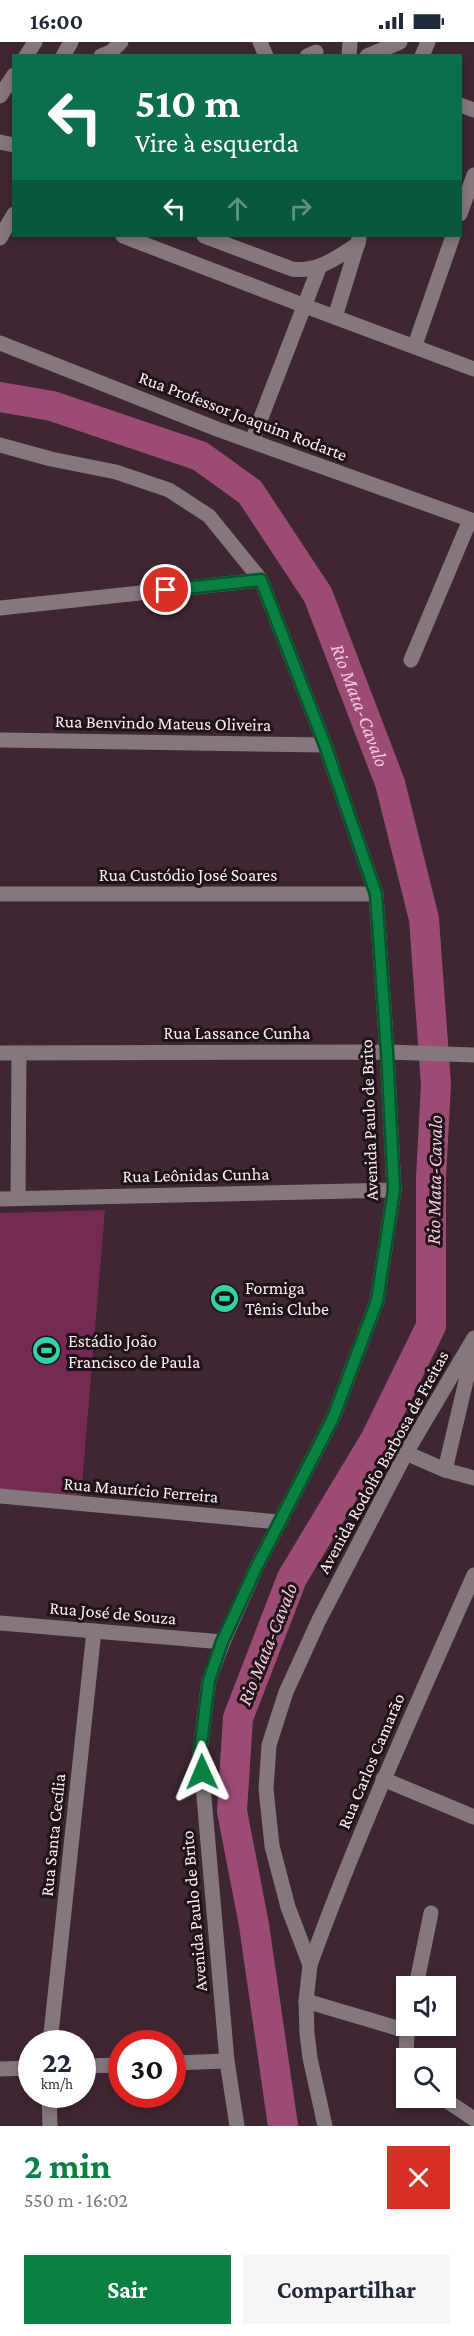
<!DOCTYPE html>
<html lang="pt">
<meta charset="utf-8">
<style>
:root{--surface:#fff;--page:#f6f6f7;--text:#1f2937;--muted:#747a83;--accent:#0b8043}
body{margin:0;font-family:"Crimson Pro",serif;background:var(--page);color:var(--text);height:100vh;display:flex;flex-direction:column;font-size:22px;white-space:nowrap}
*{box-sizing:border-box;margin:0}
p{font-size:20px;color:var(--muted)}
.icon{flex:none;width:33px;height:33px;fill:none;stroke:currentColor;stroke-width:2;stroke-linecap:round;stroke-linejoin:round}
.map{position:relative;height:2084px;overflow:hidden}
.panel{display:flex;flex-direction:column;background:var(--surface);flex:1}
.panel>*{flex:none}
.top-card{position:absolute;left:12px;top:12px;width:450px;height:183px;border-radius:0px;box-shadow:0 3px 9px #0003;background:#0b6e4f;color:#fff;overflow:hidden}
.fabs{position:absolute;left:396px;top:1934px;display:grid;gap:12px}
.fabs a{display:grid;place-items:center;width:60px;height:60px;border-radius:0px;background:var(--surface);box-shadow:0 3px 9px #0003;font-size:30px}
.speed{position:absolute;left:18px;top:1988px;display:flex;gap:12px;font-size:30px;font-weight:700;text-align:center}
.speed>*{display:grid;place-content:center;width:78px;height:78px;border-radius:50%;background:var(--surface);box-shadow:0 3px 9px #0003;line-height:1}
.speed small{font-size:15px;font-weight:400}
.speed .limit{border:9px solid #d22;background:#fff;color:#111}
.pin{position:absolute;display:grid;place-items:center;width:51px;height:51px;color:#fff;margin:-26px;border:3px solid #fff;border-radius:50%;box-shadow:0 2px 6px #0007}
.me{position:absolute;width:66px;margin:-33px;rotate:359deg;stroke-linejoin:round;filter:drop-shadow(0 0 4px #0008)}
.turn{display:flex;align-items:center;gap:21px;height:126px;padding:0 24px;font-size:27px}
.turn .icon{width:78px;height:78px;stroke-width:2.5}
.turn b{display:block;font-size:42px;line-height:51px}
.lanes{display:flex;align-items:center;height:57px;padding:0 24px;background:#0003;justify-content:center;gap:30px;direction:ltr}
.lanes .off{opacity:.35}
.round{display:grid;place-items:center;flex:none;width:63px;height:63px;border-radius:0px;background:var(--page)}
.headline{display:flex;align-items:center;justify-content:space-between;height:102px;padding:0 24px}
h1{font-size:36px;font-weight:700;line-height:45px;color:var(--accent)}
.action{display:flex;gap:12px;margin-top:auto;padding:12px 24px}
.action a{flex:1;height:69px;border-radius:0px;background:var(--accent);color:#fff;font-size:24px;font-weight:700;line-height:69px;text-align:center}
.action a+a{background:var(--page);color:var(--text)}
.status{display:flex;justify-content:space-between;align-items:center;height:42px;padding:0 30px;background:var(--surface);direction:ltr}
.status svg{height:16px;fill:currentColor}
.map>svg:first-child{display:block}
</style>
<div class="status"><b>16:00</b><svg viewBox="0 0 49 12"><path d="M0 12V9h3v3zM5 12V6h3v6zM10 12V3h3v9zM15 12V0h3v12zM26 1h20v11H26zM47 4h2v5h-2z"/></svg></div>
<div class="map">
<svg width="474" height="2084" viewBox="0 0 474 2084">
<rect width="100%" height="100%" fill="#3e2732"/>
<path fill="#742a52" d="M 105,1168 L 81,1454 L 0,1447 L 0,1171 Z"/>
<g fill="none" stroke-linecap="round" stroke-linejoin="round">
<path stroke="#9c4b75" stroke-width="30" id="s1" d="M 0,355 L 52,364 L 200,414 L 250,450 L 318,553 L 390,741 L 424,877 L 436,1043 L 431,1135 L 431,1284 L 375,1398 L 292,1536 L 238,1676 L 232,1769 L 254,1883 L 283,2084"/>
<g stroke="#84777d" stroke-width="15">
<path d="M 260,0 L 266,14"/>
<path d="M 26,14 L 35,0"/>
<path d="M 63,14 L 71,0"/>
<path d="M 101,14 L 111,10 L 121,0"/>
<path d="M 307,14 L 316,10"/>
<path d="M 349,14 L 350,0"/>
<path d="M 367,14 L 400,0"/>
<path d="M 422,14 L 428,0"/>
<path d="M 0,54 L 14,33"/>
<path d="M 460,63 L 474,68"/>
<path d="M 0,100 L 14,103"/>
<path d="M 460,172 L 474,133"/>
<path d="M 123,194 L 305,264 L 474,327"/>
<path d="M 204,194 L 292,227 C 318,231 337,215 358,202"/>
<path d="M 0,196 L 14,172"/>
<path d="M 335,275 L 359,197"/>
<path d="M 0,301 L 217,387 L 474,479"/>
<path d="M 415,303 L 453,194"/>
<path d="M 252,399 L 319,226"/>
<path d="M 0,403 L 51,417 L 116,430 L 169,448 L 209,474 L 261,538 L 325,703 L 376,852 L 387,1010 L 394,1148 L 377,1259 L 333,1376 L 256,1526 L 223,1600 L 209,1638 L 200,1709 L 227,2019 L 237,2084"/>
<path d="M 0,566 L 261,538"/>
<path d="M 411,618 L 470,478"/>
<path d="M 0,698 L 325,703"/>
<path d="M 0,852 L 376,852"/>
<path d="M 0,1011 L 387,1010 L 474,1013"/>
<path d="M 18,1156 L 19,1011"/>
<path d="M 0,1157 L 394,1148"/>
<path d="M 406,1411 L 445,1428 L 474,1436"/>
<path d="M 445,1428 L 474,1305"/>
<path d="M 0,1454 L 279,1480"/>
<path d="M 0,1581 L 223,1600"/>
<path d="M 383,1737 L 474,1775"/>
<path d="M 310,1923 C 358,1790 417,1662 474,1533"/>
<path d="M 416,1944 L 431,1871"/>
<path d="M 306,1959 L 407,1989 L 406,2018"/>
<path d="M 50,2001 L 94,1589"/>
<path d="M 172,2021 L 227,2019"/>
<path d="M 82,2024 L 122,2023"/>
<path d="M 0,2027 L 32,2026"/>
<path d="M 49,2052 L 50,2084"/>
<path d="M 441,2055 L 474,2077"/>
<path d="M 325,2084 L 310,2016 L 307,1991 L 306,1959 L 310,1923 L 288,1865 L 272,1804 L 266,1747 L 269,1703 L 286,1650 L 319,1578 L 406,1411 L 474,1296"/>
</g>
</g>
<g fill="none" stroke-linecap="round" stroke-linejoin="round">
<defs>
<path id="route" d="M 166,548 L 261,538 L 325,703 L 376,852 L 387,1010 L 394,1148 L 377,1259 L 333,1376 L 256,1526 L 222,1600 L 209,1638 L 200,1709 L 202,1730"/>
</defs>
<use href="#route" stroke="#07532c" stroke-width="15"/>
<use href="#route" stroke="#0b8043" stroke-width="10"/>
</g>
<defs>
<symbol id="stadium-disc" viewBox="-11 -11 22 22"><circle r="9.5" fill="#31d4a9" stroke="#1e1318"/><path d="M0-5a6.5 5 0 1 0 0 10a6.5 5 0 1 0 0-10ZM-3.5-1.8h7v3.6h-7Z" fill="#111"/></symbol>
</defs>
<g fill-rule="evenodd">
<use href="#stadium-disc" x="208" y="1240" width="33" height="33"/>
<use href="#stadium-disc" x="30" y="1292" width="33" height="33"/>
</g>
<g text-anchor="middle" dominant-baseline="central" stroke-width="6" stroke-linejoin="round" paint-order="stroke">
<g font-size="18" fill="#fdecf3" stroke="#1e1318">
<text transform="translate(243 374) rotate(21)">Rua Professor Joaquim Rodarte</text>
<text transform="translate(163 681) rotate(1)">Rua Benvindo Mateus Oliveira</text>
<text x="188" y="833">Rua Custódio José Soares</text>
<text x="237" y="991">Rua Lassance Cunha</text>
<text transform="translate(369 1078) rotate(-92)">Avenida Paulo de Brito</text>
<text transform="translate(196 1133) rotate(-1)">Rua Leônidas Cunha</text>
<text transform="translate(383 1420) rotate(-61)">Avenida Rodolfo Barbosa de Freitas</text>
<text transform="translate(141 1448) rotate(5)">Rua Maurício Ferreira</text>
<text transform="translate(113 1571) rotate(5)">Rua José de Souza</text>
<text transform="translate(371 1719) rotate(-67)">Rua Carlos Camarão</text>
<text transform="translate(53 1793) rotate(-84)">Rua Santa Cecília</text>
<text transform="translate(194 1869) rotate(-95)">Avenida Paulo de Brito</text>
</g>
<g font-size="18" fill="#fdecf3" stroke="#1e1318" text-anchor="start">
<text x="245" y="1246">Formiga<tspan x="245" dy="21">Tênis Clube</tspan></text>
<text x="68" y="1299">Estádio João<tspan x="68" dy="21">Francisco de Paula</tspan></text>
</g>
<g font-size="20" font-style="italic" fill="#f7c8dd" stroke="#1e1318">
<text stroke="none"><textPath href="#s1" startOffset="512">Rio Mata-Cavalo</textPath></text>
<text transform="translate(434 1138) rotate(-89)">Rio Mata-Cavalo</text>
<text transform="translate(267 1602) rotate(-68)">Rio Mata-Cavalo</text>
</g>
</g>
</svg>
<div class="fabs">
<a><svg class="icon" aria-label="sound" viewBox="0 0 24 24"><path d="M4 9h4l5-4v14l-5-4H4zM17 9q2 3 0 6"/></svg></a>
<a><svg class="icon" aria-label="search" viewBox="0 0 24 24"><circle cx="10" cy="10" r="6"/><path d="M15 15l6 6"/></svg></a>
</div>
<div class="speed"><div>22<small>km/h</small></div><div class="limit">30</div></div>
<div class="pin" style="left:166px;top:548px;background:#d93025"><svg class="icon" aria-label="arrive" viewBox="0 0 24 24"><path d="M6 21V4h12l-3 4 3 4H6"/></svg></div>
<svg class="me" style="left:202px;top:1730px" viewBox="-20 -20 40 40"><path d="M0-17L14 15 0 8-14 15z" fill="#0b8043" stroke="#fff" stroke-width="4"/></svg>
<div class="top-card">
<div class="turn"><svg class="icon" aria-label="left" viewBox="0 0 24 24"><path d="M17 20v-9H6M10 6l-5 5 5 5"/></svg><div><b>510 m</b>Vire à esquerda</div></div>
<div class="lanes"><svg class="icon" aria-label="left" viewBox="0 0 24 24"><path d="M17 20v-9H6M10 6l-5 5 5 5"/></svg><svg class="icon off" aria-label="ahead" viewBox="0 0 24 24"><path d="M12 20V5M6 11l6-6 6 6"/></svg><svg class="icon off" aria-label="right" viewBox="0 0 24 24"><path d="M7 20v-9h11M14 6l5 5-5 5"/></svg></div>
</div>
</div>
<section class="panel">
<div class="headline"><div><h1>2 min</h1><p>550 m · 16:02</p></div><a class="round" style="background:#d93025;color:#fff"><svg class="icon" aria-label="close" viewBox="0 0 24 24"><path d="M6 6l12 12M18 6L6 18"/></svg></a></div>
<div class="action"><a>Sair</a><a>Compartilhar</a></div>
</section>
